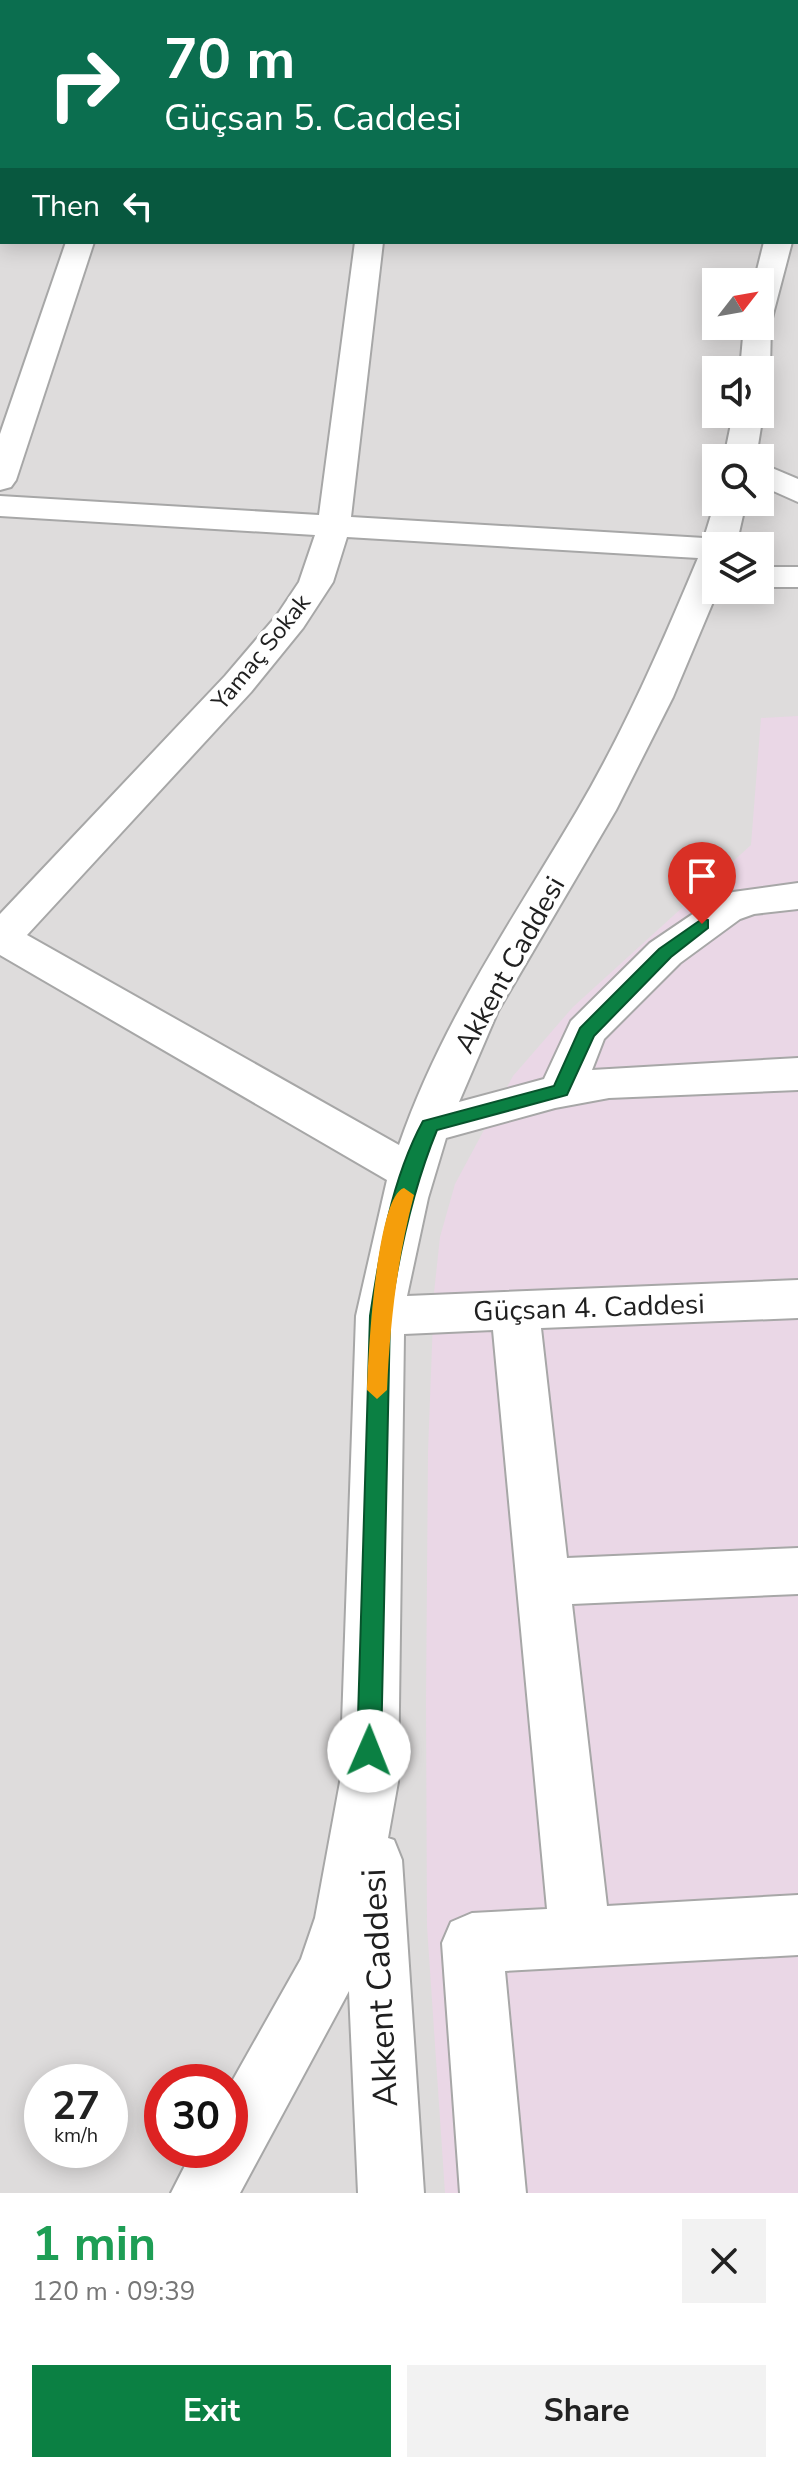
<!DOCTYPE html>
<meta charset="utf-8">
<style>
:root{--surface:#fff;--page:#f2f2f2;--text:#222;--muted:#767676;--accent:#0b8043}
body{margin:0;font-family:"Nunito Sans",sans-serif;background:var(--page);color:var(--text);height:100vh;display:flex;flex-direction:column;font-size:30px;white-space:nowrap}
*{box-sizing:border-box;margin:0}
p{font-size:26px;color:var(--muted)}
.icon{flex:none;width:44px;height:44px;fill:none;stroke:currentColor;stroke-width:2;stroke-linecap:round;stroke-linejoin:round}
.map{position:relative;height:2193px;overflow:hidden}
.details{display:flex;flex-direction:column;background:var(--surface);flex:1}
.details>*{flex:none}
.hud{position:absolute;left:0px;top:0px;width:798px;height:244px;box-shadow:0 4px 20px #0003;background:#0b6e4f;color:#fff;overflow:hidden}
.needle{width:52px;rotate:59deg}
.controls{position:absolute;left:702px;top:268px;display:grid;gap:16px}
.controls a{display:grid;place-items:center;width:72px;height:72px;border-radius:0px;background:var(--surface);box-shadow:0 4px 20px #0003;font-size:40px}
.speed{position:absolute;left:24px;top:2064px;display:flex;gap:16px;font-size:40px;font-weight:700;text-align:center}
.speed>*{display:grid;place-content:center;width:104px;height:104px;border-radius:50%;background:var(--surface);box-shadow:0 4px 20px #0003;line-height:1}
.speed small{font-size:20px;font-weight:400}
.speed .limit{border:12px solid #d22;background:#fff;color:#111}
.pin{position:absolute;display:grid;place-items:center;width:68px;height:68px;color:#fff;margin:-82px -34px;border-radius:50% 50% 50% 0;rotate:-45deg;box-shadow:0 0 8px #0007}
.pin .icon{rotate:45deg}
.me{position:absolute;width:88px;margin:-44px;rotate:1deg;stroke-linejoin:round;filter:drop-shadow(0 0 6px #0008)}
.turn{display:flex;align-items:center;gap:28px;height:168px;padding:0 32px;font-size:36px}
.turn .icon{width:104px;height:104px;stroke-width:2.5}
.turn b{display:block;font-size:56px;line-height:68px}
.then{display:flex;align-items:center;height:76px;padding:0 32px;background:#0003;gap:16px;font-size:30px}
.round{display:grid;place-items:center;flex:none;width:84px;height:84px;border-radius:0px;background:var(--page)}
.head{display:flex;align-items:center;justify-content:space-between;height:136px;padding:0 32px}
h1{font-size:48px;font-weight:700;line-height:60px;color:#1e9e55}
.primary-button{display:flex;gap:16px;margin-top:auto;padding:16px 32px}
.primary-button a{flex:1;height:92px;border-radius:0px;background:var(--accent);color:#fff;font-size:32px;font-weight:700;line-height:92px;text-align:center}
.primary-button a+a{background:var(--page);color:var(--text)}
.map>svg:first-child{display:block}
</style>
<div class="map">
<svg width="798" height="2193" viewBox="0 0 798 2193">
<rect width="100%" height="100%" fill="#f1ede5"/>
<path fill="#dedcdc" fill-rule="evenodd" d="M 0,0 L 798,0 L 798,2193 L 0,2193 ZM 2,2 L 796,2 L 796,242 L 2,242 ZM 716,282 L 760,282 L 760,326 L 716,326 ZM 716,370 L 760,370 L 760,414 L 716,414 ZM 716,458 L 760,458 L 760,502 L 716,502 ZM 716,546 L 760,546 L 760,590 L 716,590 ZM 42,2082 L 110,2082 L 110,2150 L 42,2150 ZM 162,2082 L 230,2082 L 230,2150 L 162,2150 Z"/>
<path fill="#ead7e6" d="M 798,716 L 798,2193 L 445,2193 L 427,1926 L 426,1702 L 428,1452 L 434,1293 L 440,1237 L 455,1184 L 513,1076 L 573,1007 L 751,845 L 761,718 Z"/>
<path fill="#feffe0" d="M 276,0 L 650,0 L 650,2 L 275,2 Z"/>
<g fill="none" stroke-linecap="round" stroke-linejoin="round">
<defs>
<g id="minor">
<path d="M 0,0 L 11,0 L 12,2 L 2,2 L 0,11 Z"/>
<rect x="243" y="0" width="22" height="2"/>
<path d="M 779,0 L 798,0 L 798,9 L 796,2 Z"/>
<rect x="0" y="33" width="2" height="14"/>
<rect x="796" y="58" width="2" height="15"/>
<rect x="0" y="153" width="2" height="16"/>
<path d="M 798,172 L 798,193 L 796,194 L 796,173 Z"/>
<path d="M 66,242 L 94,242 L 16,480 L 11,487 L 0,490 L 0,434 Z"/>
<path d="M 355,242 L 383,242 L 351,517 L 704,538 L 716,499 L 716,502 L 746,502 L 736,546 L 716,546 L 718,590 L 673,697 L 616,810 L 498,1011 L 459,1102 L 544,1079 L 571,1021 L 650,943 L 712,901 L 733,892 L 798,883 L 798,909 L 754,914 L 740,919 L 680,963 L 604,1039 L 592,1070 L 798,1058 L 798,1090 L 609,1098 L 555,1108 L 446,1138 L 428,1198 L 407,1296 L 798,1280 L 798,1318 L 541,1328 L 567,1558 L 798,1548 L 798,1594 L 572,1604 L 607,1906 L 798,1895 L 798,1955 L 505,1971 L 526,2193 L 460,2193 L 442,1943 L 451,1922 L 472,1913 L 547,1909 L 493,1330 L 404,1334 L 398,1782 L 388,1838 L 394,1840 L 402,1860 L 424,2193 L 358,2193 L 349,1991 L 240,2193 L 171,2193 L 193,2150 L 230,2150 L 230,2085 L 301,1959 L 315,1918 L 340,1782 L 356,1316 L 387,1180 L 0,955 L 0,914 L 225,676 L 277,615 L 299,582 L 315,535 L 0,516 L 0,496 L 319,515 ZM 347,537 L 698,558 C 662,644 624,731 577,811 C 512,921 441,1023 399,1145 L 27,935 L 251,692 L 303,628 L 333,582 Z"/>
<path d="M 764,242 L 792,242 L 771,322 L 770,370 L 760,378 L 760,370 L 740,370 L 744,326 L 760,326 L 760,282 L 754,282 Z"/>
<path d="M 760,409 L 763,414 L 756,458 L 724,458 L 733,414 L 760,414 Z"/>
<path d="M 760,463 L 798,479 L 798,502 L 760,485 Z"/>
<rect x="760" y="567" width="38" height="20"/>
</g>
</defs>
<use href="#minor" stroke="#a7a7a7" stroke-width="4"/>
<use href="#minor" fill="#fff" fill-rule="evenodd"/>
</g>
<path fill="#0b8043" stroke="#07532c" stroke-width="2" d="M 702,919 L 708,920 L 708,928 L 671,957 L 594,1036 L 567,1095 L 437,1130 C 412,1191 399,1252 390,1316 L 381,1751 L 377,1759 L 369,1762 L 361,1759 L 357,1751 L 370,1316 C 380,1251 391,1180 423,1121 L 554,1086 L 580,1028 L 659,949 Z"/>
<path fill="#f59e0b" d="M 404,1188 L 414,1195 C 397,1260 390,1323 387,1390 L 377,1399 L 367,1390 C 368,1359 376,1196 404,1188 Z"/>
<g text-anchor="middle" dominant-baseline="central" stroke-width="8" stroke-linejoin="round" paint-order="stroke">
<g font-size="24" fill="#202020" stroke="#fff">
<text transform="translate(261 652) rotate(-51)">Yamaç Sokak</text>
</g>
<g font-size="28" fill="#202020" stroke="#fff">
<text transform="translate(510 965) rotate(-61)">Akkent Caddesi</text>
<text transform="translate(589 1308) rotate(-2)">Güçsan 4. Caddesi</text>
</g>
<g font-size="34" fill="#202020" stroke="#fff">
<text transform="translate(380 1988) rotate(-93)">Akkent Caddesi</text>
</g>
</g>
</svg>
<div class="controls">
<a><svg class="needle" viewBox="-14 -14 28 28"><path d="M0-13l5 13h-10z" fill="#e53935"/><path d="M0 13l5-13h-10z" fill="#767676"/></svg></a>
<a><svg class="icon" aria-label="sound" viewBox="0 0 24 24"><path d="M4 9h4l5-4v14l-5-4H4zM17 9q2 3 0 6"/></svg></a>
<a><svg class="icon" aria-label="search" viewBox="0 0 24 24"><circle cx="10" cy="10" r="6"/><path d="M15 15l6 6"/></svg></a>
<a><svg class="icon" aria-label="layers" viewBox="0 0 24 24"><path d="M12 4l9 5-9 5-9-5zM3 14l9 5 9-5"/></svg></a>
</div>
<div class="speed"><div>27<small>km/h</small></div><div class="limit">30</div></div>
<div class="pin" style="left:702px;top:924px;background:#d93025"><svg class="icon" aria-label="arrive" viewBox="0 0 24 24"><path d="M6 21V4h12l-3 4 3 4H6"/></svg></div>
<svg class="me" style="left:369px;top:1751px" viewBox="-20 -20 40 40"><circle r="19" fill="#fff"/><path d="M0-13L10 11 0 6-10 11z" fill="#0b8043"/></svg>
<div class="hud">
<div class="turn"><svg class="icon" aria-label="right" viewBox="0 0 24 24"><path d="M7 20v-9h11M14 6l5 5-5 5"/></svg><div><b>70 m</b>Güçsan 5. Caddesi</div></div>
<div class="then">Then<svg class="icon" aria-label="left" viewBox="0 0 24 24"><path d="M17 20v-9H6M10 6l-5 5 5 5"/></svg></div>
</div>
</div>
<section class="details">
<div class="head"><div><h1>1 min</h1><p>120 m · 09:39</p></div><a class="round"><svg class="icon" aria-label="close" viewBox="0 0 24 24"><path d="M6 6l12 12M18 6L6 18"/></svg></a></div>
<div class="primary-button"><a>Exit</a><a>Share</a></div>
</section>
